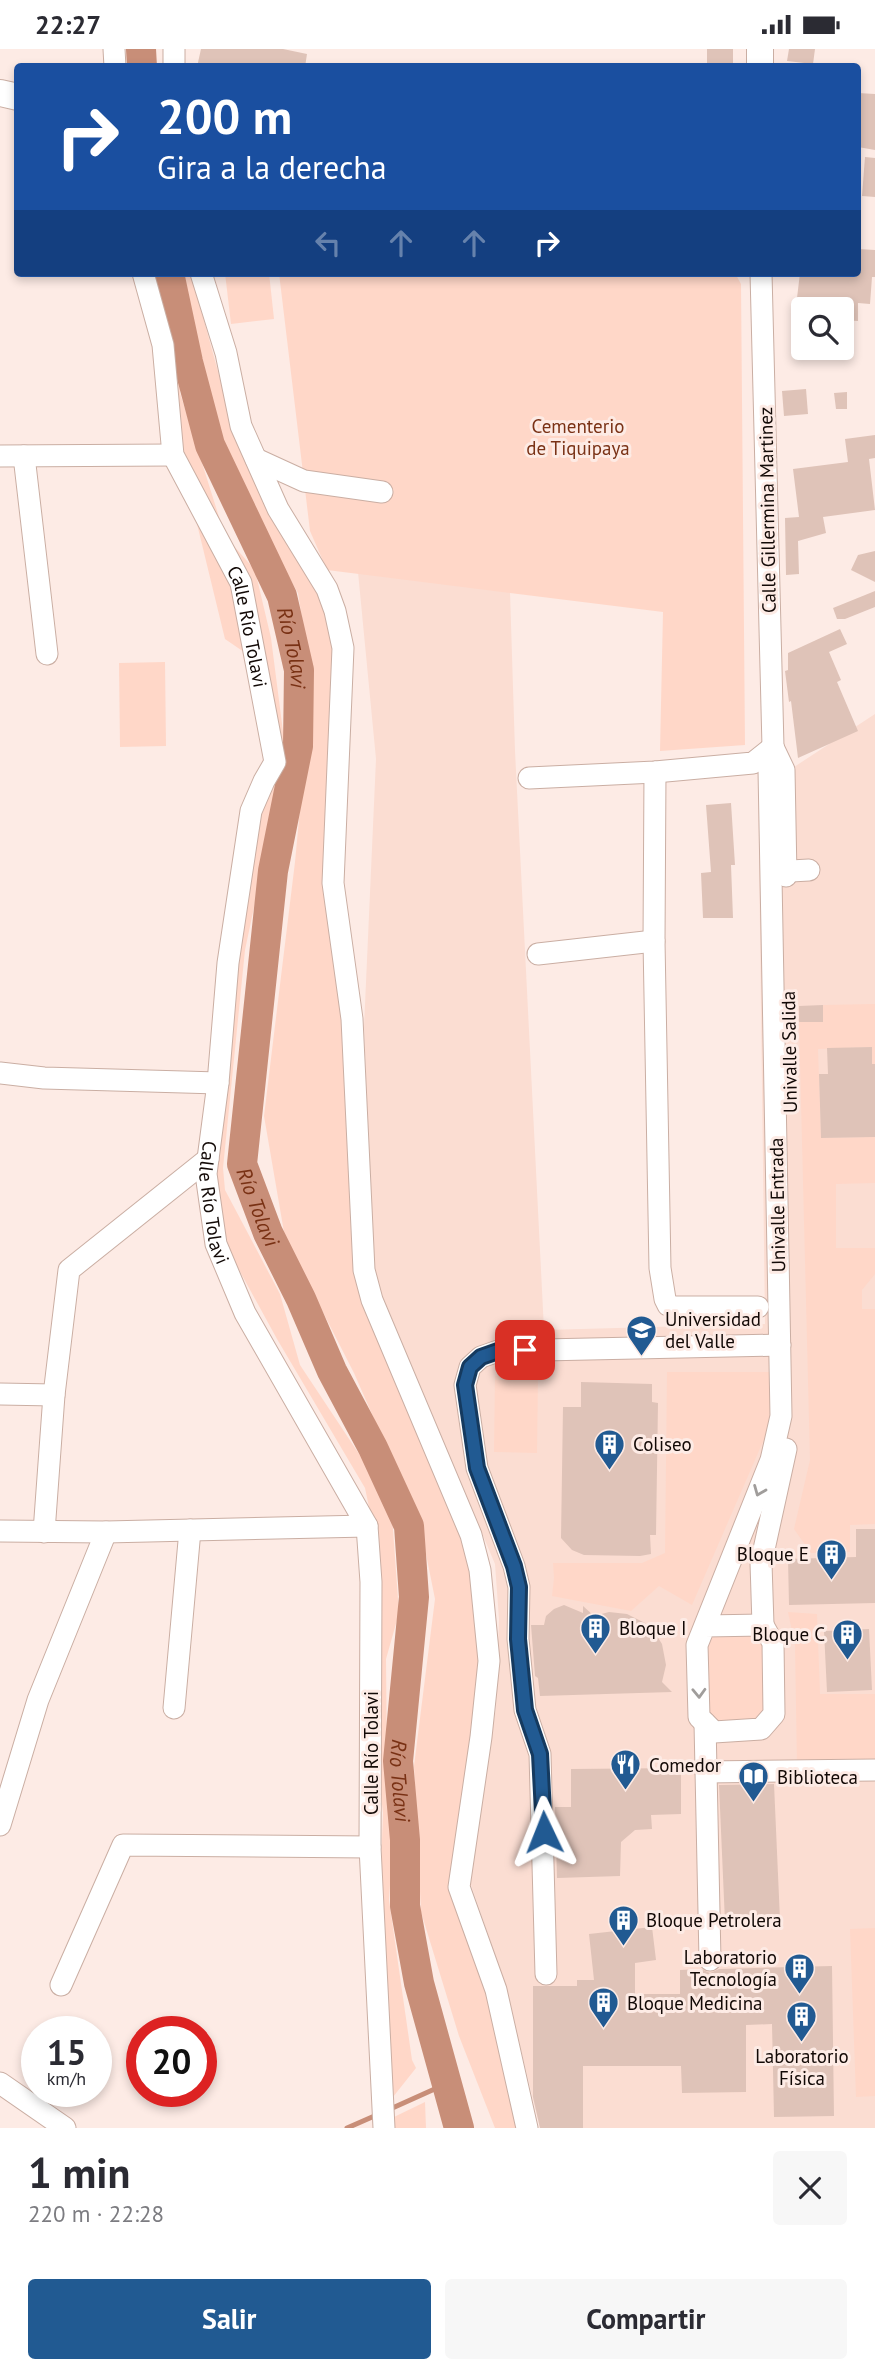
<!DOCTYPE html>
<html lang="es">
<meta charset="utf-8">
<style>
:root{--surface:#fff;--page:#f7f7f7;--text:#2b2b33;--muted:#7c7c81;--accent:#215a92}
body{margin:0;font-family:"PT Sans",sans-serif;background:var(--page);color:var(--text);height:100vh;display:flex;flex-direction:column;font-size:26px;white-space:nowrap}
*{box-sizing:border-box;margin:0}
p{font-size:23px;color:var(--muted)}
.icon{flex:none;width:38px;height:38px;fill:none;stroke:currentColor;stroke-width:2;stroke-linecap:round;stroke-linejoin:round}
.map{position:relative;height:2079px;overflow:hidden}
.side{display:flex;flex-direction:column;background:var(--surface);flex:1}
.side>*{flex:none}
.banner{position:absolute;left:14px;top:14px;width:847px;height:214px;border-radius:7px;box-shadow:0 4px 10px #0003;background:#1a4fa0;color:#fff;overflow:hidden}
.tools{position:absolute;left:791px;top:248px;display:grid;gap:14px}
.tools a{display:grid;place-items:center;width:63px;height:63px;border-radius:7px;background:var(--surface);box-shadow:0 4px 10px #0003;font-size:35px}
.speed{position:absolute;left:21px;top:1967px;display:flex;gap:14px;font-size:35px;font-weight:700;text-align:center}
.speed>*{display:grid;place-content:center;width:91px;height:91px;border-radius:50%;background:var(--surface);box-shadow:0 4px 10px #0003;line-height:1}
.speed small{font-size:18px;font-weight:400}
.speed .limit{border:10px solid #d22;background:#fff;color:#111}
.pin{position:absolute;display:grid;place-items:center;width:60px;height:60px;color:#fff;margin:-30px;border-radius:14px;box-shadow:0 4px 10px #0006}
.me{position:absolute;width:77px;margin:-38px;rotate:358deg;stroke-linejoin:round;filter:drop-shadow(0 0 5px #0008)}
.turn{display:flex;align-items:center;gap:24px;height:147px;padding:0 28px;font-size:32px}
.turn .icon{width:91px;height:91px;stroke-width:2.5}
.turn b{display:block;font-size:49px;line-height:60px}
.lanes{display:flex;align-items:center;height:66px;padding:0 28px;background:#0003;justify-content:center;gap:35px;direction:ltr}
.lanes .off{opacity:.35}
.round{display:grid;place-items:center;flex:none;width:74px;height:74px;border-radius:7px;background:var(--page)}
.summary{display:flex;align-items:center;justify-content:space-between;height:119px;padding:0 28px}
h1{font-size:42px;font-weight:700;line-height:52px}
.action{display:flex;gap:14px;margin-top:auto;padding:14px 28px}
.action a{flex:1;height:80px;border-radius:7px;background:var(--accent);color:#fff;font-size:28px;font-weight:700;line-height:80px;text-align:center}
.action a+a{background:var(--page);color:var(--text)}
.status{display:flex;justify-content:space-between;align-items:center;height:49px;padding:0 35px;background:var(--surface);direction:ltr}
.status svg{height:19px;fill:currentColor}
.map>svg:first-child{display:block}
</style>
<div class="status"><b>22:27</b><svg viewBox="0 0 49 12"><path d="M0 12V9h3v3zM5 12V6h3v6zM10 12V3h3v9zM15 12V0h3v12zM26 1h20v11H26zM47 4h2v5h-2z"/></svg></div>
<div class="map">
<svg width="875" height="2079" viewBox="0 0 875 2079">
<rect width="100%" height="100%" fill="#fdebe5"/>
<path fill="#fbddd2" d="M 358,523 L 510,543 L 515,702 L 544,1281 L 765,1275 L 758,721 L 791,720 L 875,665 L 875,2079 L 540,2079 L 505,1935 L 470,1833 L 496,1658 L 499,1570 L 495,1515 L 374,1227 L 364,978 L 376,710 Z"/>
<g fill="#ffd7c8">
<path d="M 148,224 L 160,224 L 165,237 L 178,308 L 180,344 L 225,487 L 255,521 L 271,589 L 286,706 L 245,901 L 223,1119 L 225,1141 L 280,1245 L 300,1316 L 369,1420 L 392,1467 L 399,1564 L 386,1610 L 387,1715 L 394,1775 L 389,1851 L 412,2011 L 416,2019 L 389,2053 L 379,1873 L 383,1764 L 377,1712 L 373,1477 L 365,1439 L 277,1290 L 232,1208 L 212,1140 L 234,915 L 258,762 L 271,732 L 263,616 L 225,590 L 180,405 Z"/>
<path d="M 176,224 L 191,224 L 234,381 L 323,548 L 334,599 L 351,1185 L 361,1243 L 458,1474 L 472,1519 L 479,1603 L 478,1657 L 451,1827 L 489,1950 L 518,2079 L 495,2079 L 459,1987 L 421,1863 L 414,1717 L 435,1550 L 420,1475 L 354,1324 L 285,1189 L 264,1067 L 295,813 L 312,632 L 298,544 L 252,464 L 216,395 Z"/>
<path d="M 225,224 L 269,224 L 274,270 L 231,275 Z"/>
<path d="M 279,224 L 735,224 L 741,235 L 745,696 L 660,702 L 663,563 L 327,521 L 310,482 Z"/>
<path d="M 165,613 L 166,697 L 120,698 L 119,614 Z"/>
<path d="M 875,955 L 875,1015 L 872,1015 L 871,998 L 818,1000 L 821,1089 L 875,1088 L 875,1134 L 836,1135 L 836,1199 L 875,1199 L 875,1225 L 862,1241 L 862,1260 L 875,1260 L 875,1475 L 850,1476 L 850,1503 L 811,1504 L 794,1480 L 810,1411 L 799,973 L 823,973 L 823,956 Z"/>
<path d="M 667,1323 L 771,1323 L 771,1374 L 692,1556 L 659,1537 L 631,1562 L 552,1547 L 554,1529 L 553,1514 L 642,1514 L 665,1504 Z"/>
<path d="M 495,1327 L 538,1327 L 537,1404 L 494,1403 Z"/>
<path d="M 788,1563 L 817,1565 L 820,1645 L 875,1645 L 875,1717 L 797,1717 L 795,1596 Z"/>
<path d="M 760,1585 L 766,1595 L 767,1662 L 761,1670 L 717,1672 L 708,1664 L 706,1595 L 715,1586 Z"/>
<path d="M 875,1879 L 875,2047 L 856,2048 L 850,1880 Z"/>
<path d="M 425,2053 L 426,2079 L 391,2079 L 394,2068 Z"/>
</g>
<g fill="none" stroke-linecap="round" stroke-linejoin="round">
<g stroke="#c88e78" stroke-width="5">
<path d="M 388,2061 L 448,2034"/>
<path d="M 347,2079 L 379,2065"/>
</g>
<g stroke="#c88e78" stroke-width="30">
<path d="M 141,0 L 142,18"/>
<path id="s1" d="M 169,224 L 188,313 L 210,396 L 282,547 L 299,621 L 298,697 L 273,822 L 242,1115 L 268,1184 L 301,1250 L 332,1322 L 373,1399 L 409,1477 L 414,1548 L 398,1712 L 405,1791 L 405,1857 L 419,1934 L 459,2079"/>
</g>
</g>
<g fill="#dfc3b8">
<path d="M 201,0 L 283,0 L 307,5 L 305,18 L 230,18 L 217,15 L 216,18 L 197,18 Z"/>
<rect x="707" y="0" width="26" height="18"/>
<path d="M 789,0 L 815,0 L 813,15 L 787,12 Z"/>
<path d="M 858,44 L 875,45 L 875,101 L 858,98 Z"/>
<path d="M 865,108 L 875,109 L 875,148 L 862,147 Z"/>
<path d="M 858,200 L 875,201 L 875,228 L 872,228 L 870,255 L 858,254 L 858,272 L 842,271 L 842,261 L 838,261 L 838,252 L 797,249 L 800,224 L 858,224 Z"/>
<path d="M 806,340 L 808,365 L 784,367 L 782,342 Z"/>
<path d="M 847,343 L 847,360 L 836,360 L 834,344 Z"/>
<path d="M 875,386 L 875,409 L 869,410 L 875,461 L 823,468 L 826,484 L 798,492 L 799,525 L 786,526 L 785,469 L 799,468 L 793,420 L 848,413 L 845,390 Z"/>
<path d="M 875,502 L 875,533 L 851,521 L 858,506 Z"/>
<path d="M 875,542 L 875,558 L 845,570 L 837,570 L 833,559 Z"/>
<path d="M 840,580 L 847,595 L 829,603 L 841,631 L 837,633 L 858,682 L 798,709 L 791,652 L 789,653 L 785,622 L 788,621 L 788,604 Z"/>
<path d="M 731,754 L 735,816 L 731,816 L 733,869 L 703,869 L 701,824 L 711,823 L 706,756 Z"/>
<path d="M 823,956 L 823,973 L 799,973 L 799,957 Z"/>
<path d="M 872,998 L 872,1015 L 875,1015 L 875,1088 L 821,1089 L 819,1025 L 828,1025 L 827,999 Z"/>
<path d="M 581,1333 L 652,1335 L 652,1353 L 658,1354 L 656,1486 L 650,1486 L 651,1505 L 640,1507 L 584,1506 L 572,1501 L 561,1489 L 563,1358 L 581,1358 Z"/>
<path d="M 856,1480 L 875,1480 L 875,1554 L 789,1556 L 788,1510 L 856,1508 Z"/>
<path d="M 564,1556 L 583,1564 L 583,1557 L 594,1567 L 609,1563 L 627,1565 L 645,1574 L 655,1584 L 662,1595 L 666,1616 L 662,1633 L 672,1643 L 540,1647 L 538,1629 L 535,1627 L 531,1576 L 544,1576 L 546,1567 L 554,1560 Z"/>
<path d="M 869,1580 L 872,1641 L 827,1643 L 824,1582 Z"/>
<path d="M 681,1719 L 681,1765 L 651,1766 L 652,1780 L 635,1781 L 621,1793 L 620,1827 L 557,1829 L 555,1758 L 571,1758 L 571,1720 Z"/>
<path d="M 774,1735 L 780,1871 L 725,1873 L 719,1736 Z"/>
<path d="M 652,1878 L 656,1911 L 635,1914 L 635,1945 L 680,1945 L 680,1921 L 701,1920 L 710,1924 L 719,1920 L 832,1917 L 834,2067 L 774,2068 L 772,1975 L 746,1976 L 746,2043 L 682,2044 L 681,2017 L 583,2017 L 583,2079 L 540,2079 L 533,2048 L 533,1937 L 577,1937 L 577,1931 L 594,1931 L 589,1885 Z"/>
</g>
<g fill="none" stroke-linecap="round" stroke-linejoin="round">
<defs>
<g id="minor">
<path d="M 114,0 L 115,18"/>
<path d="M 174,18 L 174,0"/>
<path id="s2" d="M 143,224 L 163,296 L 173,406 L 241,534 L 275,713 L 264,732 L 251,762 L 228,914 L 218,1034 L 206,1125 L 216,1195 L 245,1264 L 367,1477 L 371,1533 L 370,1798 L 384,2079"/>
<path d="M 201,224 L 226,304 L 241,377 L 278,460 L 327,540 L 335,562 L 343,599 L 333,834 L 352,970 L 364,1221 L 372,1251 L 471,1486 L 480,1521 L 489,1612 L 481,1688 L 459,1838 L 496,1941 L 527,2079"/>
<path d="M 0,407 L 173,406"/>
<path d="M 24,407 L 47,605"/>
<path d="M 256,410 L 304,432 L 382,443"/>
<path d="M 773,698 L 784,721 L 786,827"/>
<path d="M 655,723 L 654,892 L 660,1219 L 665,1250 L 668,1256 L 675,1258 L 758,1258"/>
<path d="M 529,729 L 655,723 L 753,714 L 773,698"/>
<path d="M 773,823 L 809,821"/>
<path d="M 538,905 L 654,892"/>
<path d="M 0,1024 L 44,1029 L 218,1034"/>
<path d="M 0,1345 L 54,1346"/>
<path d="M 0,1482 L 106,1483 L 367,1477"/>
<path d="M 44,1483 L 54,1346 L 69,1221 L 208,1110"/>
<path d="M 763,1576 L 761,1514 L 786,1400"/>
<path d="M 705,1577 L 763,1576 L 773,1594 L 774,1665 L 761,1680 L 714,1683 L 699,1668 L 697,1596 L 771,1411 L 781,1367 L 769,721 L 773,698 L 761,224"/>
<path d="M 174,1659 L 190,1481"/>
<path d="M 705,1674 L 710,1911"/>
<path d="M 706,1723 L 875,1721"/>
<path d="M 0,1776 L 38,1651 L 106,1483"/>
<path d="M 546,1925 L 540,1705 L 525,1661 L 518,1590 L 519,1538 L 514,1517 L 477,1419 L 465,1336 L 470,1318 L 481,1308 L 498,1302 L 780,1296"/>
<path d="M 61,1936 L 123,1796 L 370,1798"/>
<path d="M 0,2034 L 65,2079"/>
</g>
<g id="major">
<path d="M 760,0 L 760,18"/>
<path d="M 0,44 L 18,48"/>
</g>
</defs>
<use href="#minor" stroke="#caaea3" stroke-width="23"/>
<use href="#major" stroke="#caaea3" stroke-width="28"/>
<use href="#minor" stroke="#fff" stroke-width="21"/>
<use href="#major" stroke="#fff" stroke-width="26"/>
</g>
<defs><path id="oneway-chevron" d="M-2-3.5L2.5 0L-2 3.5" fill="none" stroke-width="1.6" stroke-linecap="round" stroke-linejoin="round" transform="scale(1.75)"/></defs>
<g stroke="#a09d9b">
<use href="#oneway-chevron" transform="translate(759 1442) rotate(112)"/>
<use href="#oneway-chevron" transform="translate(699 1644) rotate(88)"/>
</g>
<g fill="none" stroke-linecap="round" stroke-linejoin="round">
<defs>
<path id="route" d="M 525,1301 L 498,1302 L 481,1308 L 470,1318 L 465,1336 L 477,1419 L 514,1517 L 519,1538 L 518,1590 L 525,1661 L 540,1705 L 544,1783"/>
</defs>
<use href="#route" stroke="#153a5f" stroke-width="18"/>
<use href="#route" stroke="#215a92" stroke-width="12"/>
</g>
<defs>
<symbol id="university-pin" viewBox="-11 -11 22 30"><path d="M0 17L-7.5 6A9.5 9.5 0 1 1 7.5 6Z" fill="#215a92" stroke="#fdebe5"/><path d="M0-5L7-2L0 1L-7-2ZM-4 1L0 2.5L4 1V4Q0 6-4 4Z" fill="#fff"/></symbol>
<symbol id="building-pin" viewBox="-11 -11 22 30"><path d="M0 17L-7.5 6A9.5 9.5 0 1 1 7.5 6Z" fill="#215a92" stroke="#fdebe5"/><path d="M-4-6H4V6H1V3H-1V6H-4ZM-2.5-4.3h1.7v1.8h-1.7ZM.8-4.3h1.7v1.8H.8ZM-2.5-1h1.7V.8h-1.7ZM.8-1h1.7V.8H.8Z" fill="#fff"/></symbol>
<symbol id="restaurant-pin" viewBox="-11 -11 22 30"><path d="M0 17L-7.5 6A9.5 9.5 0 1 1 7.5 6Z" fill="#215a92" stroke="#fdebe5"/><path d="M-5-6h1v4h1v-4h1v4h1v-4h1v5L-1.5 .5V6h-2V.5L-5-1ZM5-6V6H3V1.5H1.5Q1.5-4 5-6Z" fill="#fff"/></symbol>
<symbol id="library-pin" viewBox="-11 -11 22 30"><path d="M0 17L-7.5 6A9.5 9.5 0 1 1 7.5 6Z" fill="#215a92" stroke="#fdebe5"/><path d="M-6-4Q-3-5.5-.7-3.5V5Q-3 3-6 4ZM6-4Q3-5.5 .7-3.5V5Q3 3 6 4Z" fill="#fff"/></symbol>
</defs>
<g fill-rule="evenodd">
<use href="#university-pin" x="624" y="1264" width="35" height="47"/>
<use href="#building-pin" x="592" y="1378" width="35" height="47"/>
<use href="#building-pin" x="814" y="1488" width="35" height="47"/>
<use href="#building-pin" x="578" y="1562" width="35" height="47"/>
<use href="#building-pin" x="830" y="1568" width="35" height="47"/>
<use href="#restaurant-pin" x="608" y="1698" width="35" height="47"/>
<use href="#library-pin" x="736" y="1710" width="35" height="47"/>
<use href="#building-pin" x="606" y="1854" width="35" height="47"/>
<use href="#building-pin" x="782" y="1902" width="35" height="47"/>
<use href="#building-pin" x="586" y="1936" width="35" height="47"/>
<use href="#building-pin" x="784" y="1950" width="35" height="47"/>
</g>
<g text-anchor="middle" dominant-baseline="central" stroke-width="6" stroke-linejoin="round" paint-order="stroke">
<g font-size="19" fill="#7a3216" stroke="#fdebe5">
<text x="578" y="377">Cementerio<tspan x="578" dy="22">de Tiquipaya</tspan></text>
</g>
<g font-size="19" fill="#120906" stroke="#fdebe5">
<text transform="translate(767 461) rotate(-91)">Calle Gillermina Martinez</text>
<text stroke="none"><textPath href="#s2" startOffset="374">Calle Río Tolavi</textPath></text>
<text transform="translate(789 1003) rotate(-91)">Univalle Salida</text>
<text stroke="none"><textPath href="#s2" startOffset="962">Calle Río Tolavi</textPath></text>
<text transform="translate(777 1156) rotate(-91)">Univalle Entrada</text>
<text transform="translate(371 1704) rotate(-90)">Calle Río Tolavi</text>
</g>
<g font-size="19" fill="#120906" stroke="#fdebe5" text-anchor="start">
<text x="665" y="1270">Universidad<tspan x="665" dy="22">del Valle</tspan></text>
<text x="633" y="1395">Coliseo</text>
<text x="809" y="1505" text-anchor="end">Bloque E</text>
<text x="619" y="1579">Bloque I</text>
<text x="825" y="1585" text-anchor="end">Bloque C</text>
<text x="649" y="1716">Comedor</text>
<text x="777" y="1728">Biblioteca</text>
<text x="646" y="1871">Bloque Petrolera</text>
<text x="777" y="1908" text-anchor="end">Laboratorio<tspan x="777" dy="22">Tecnología</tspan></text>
<text x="627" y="1954">Bloque Medicina</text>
<text x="802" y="2007" text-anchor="middle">Laboratorio<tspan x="802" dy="22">Física</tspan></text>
</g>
<g font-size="21" font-style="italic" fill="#793114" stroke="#fdebe5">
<text stroke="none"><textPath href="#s1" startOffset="397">Río Tolavi</textPath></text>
<text stroke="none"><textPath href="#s1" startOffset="964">Río Tolavi</textPath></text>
<text stroke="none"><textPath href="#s1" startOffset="1573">Río Tolavi</textPath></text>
</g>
</g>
</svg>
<div class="tools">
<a><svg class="icon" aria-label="search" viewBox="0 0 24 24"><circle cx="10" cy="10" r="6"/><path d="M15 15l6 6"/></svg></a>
</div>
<div class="speed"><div>15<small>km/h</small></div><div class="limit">20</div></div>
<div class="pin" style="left:525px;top:1301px;background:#d93025"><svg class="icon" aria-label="arrive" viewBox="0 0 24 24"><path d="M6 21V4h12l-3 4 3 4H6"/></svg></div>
<svg class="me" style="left:544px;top:1783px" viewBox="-20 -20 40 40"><path d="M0-17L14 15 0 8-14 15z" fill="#215a92" stroke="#fff" stroke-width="4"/></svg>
<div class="banner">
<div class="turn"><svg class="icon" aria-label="right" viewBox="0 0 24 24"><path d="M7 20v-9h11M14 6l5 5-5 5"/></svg><div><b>200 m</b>Gira a la derecha</div></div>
<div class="lanes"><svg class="icon off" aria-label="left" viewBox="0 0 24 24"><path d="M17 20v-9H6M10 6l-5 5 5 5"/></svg><svg class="icon off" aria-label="ahead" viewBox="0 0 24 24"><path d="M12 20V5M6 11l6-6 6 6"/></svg><svg class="icon off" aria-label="ahead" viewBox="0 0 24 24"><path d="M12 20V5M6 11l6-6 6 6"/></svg><svg class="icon" aria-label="right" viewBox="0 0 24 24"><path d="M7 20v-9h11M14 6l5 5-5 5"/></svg></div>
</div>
</div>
<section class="side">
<div class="summary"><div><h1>1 min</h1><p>220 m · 22:28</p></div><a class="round"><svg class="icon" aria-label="close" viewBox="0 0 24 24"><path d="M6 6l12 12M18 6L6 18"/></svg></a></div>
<div class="action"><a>Salir</a><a>Compartir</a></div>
</section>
